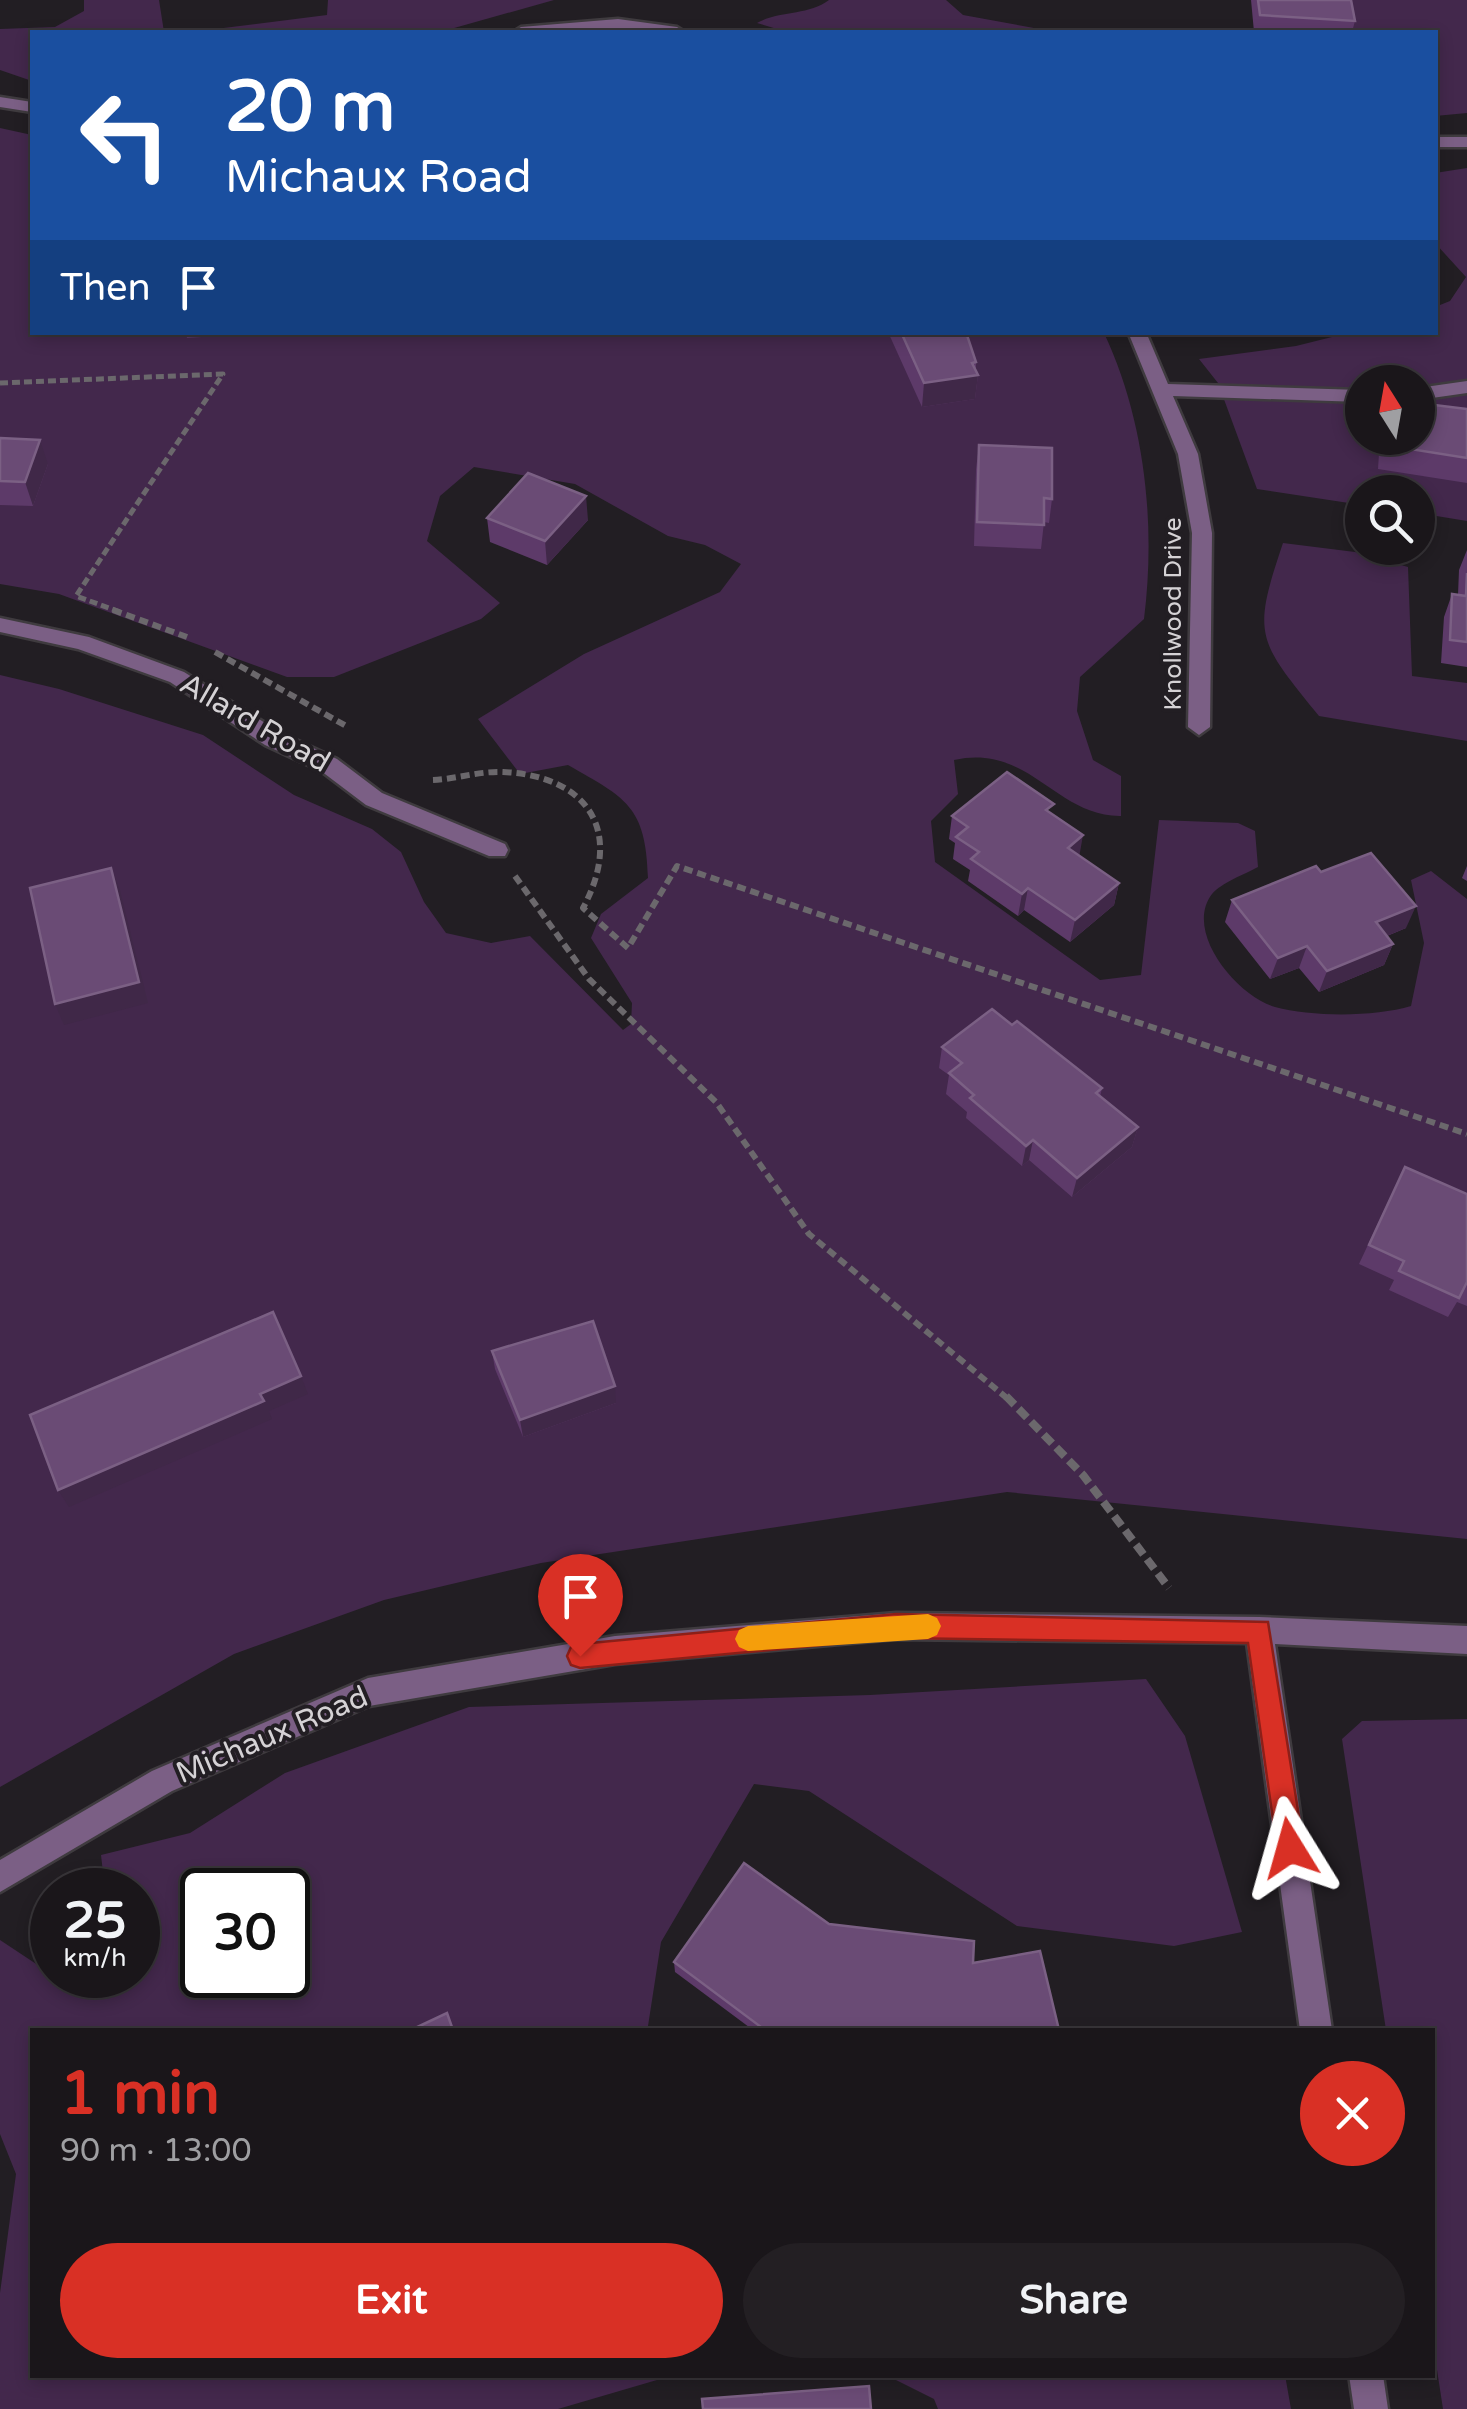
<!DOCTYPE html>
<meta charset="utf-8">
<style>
:root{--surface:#1a161a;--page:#231f23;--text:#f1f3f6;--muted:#9f9fa2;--line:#383539;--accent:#d93025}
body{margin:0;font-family:"Varela Round",sans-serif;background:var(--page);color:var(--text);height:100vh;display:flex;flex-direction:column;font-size:38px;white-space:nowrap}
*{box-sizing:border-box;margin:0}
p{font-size:32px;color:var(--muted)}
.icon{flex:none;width:55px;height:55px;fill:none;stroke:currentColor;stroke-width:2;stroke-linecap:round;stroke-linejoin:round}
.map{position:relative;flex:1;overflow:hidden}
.drawer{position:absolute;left:30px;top:2028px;width:1405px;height:350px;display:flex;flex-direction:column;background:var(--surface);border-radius:0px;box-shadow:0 5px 15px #0003,0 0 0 2px var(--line)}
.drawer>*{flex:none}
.top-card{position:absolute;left:30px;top:30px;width:1408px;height:305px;border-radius:0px;box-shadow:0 5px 15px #0003,0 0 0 2px var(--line);background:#1a4fa0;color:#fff;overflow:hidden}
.needle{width:65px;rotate:349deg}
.tools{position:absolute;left:1345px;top:365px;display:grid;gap:20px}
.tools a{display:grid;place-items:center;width:90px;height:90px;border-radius:50%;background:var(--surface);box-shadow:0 5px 15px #0003,0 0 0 2px var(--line);font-size:50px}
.speed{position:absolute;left:30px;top:1868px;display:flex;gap:20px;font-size:50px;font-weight:700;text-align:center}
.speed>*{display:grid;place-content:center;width:130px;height:130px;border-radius:50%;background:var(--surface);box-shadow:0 5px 15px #0003,0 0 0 2px var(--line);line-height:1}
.speed small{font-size:25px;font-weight:400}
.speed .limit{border:5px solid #111;border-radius:15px;background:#fff;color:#111}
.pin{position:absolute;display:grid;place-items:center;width:85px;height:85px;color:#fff;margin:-102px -42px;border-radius:50% 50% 50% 0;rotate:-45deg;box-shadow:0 0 10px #0007}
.pin .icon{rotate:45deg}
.me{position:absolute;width:110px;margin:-55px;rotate:352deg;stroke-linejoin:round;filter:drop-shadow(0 0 8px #0008)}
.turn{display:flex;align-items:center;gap:35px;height:210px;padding:0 30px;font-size:45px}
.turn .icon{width:130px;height:130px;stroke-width:2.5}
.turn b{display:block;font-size:70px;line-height:85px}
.then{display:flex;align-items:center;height:95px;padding:0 30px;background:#0003;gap:20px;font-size:38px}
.round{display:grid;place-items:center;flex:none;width:105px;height:105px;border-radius:52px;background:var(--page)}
.overview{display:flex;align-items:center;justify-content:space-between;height:170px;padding:0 30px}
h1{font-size:60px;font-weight:700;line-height:75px;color:var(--accent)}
.button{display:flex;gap:20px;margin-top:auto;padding:20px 30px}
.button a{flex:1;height:115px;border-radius:60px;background:var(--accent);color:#fff;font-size:40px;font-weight:700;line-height:115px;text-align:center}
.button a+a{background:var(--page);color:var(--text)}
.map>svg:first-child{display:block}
</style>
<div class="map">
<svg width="1467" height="2409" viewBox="0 0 1467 2409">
<rect width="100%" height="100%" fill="#221e23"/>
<g fill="#43284c" fill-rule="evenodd">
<path d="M 84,0 L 159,0 L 164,32 L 32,32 L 32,81 L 0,70 L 0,29 L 55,27 L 84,11 Z"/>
<path d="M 328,0 L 554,0 L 440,32 L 191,32 L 327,15 Z"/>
<path d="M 829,0 L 946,0 L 963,15 L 1034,28 L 1035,32 L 787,32 L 757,23 C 780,10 808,16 829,0 Z"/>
<path d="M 1340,0 L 1467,0 L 1467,113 L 1435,116 L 1435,32 L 1353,32 Z"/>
<path d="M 0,128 L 32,135 L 32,332 L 1104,333 C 1145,420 1156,524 1144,619 L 1080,677 L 1077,711 L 1093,760 L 1121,776 L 1121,816 C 1056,817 1029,743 954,760 L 958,794 L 931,821 L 935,862 L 1100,980 L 1141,975 L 1159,820 L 1238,823 L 1255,831 L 1258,867 C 1245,874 1221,883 1212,894 C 1183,932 1238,997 1275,1007 C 1312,1017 1375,1017 1411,1006 L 1424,943 L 1411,880 L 1431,871 L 1467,899 L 1467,1539 L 1007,1492 L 541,1563 L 384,1600 L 234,1654 L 0,1787 L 0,675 L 59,689 L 203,735 L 294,795 L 372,829 L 401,852 L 424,902 L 446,933 L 491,943 L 530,936 L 623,1030 L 631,1024 L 632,1003 L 591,938 L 601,914 L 648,878 C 646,806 626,798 568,765 L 520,774 L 478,719 L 584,654 L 720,592 L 741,564 L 705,545 L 668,536 L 575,484 L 474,467 L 440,496 L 427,541 L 500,603 L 481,619 L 334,677 L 287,677 L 59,594 L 0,584 Z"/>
<path d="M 1467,168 L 1467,521 L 1418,513 L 1418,492 L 1362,492 L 1362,505 L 1257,489 L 1218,383 L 1199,359 L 1296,346 L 1348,333 L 1435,332 L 1435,307 L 1450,301 L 1466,277 L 1435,243 L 1435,173 ZM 1362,382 L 1418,382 L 1418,438 L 1362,438 Z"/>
<path d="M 1283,543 L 1355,552 L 1408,567 L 1412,676 L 1467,683 L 1467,741 L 1319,716 C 1258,640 1251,637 1283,543 Z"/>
<path d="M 1146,1679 L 1185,1736 L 1242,1932 L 1174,1946 L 1017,1926 L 809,1791 L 754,1784 L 661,1942 L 648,2026 L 655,2030 L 32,2030 L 32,2375 L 674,2375 L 558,2409 L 0,2409 L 0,2293 L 16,2174 L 0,2134 L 0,1940 L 83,1995 L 99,1975 L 138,1975 L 138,1890 L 105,1890 L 101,1855 L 190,1833 L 285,1773 L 469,1707 L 870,1695 ZM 202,1890 L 288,1890 L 288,1975 L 202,1975 Z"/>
<path d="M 1467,1719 L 1467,2409 L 1443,2409 L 1432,2337 L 1432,2030 L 1386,2030 L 1342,1739 L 1362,1721 Z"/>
<path d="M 886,2375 L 1285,2375 L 1291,2409 L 938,2409 L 934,2399 Z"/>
</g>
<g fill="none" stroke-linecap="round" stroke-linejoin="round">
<defs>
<g id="minor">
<path d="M 618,19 L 677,27 L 685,32 L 618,29 L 513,32 L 521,27 Z"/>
<path d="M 0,97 L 32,102 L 32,112 L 0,107 Z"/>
<rect x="1435" y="137" width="32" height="10"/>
<path d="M 1128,332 L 1146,332 L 1168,384 L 1362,390 L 1362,402 L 1173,396 L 1198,454 L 1212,533 L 1210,727 L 1199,735 L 1188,727 L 1192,533 L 1178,454 Z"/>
<path d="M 1467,381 L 1467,393 L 1418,400 L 1418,388 Z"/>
<path d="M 0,618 L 89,637 L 184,672 L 281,733 L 337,759 L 382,793 L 505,844 L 508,850 L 505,856 L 489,856 L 366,805 L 321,771 L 265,745 L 170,682 L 78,649 L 0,632 Z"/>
<path d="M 896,1613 L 1259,1617 L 1467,1626 L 1467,1654 L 1275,1644 L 1332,2030 L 1300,2030 L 1247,1643 L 896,1639 L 615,1664 L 369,1706 L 172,1791 L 0,1892 L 0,1860 L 152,1771 L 368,1678 L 615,1636 Z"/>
<path d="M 1349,2375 L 1383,2375 L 1388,2409 L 1354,2409 Z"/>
</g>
</defs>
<use href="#minor" stroke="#3f3b3f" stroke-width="5"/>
<path stroke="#6b686c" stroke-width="5" stroke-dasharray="8 4" stroke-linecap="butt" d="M 0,383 L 223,374 L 76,596 L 120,612"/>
<g stroke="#6b686c" stroke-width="6" stroke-dasharray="9 5" stroke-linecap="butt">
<path d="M 113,610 L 187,637"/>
<path d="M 215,652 L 348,727"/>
<path d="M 433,780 C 456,779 479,771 503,772 C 589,776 624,832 583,908 L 628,948 L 677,866 L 1467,1134"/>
<path d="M 515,876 L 589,979 L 716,1102 L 809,1234 L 1008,1399"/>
</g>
<path stroke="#6b686c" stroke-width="8" stroke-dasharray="12 6" stroke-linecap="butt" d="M 1006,1396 L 1083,1475 L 1169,1588"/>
<use href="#minor" fill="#7b5f85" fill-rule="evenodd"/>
</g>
<g fill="#5d3a69">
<path d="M 1251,0 L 1351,0 L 1355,21 L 1352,32 L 1254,32 Z"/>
<path d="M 186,332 L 272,332 L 187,338 Z"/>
<path d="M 274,332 L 318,332 L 318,334 L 275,337 Z"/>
<path d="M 888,332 L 966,332 L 976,362 L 976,370 L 978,375 L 975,399 L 922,407 Z"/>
<path d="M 1467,409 L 1467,483 L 1378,469 L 1380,438 L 1418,438 Z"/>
<path d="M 0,438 L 48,464 L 33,506 L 0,505 Z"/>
<path d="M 979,445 L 1052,499 L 1049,523 L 1044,522 L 1041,549 L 974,546 L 976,469 Z"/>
<path d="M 487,518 L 588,520 L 547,565 L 490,542 Z"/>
<path d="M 1467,550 L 1467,667 L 1441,663 L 1444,617 L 1452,594 L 1458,595 L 1459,570 Z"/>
<path d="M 1052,814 L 1079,856 L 1119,883 L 1114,905 L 1070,942 L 1024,910 L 1018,916 L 968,881 L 970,870 L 953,859 L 955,843 L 949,839 L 952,816 Z"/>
<path d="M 1467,866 L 1467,881 L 1462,878 Z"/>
<path d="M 1321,872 L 1406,928 L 1387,936 L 1393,944 L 1384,965 L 1319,992 L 1299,968 L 1270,979 L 1225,922 L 1232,900 Z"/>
<path d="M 1012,1025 L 1102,1088 L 1100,1097 L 1138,1127 L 1132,1147 L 1072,1197 L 1029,1160 L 1022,1166 L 966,1118 L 967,1112 L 946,1094 L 949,1075 L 939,1068 L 942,1047 Z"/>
<path d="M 1395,1187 L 1467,1194 L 1467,1306 L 1457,1302 L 1448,1317 L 1389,1290 L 1394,1280 L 1359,1264 Z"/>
<path d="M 492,1351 L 616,1403 L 523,1437 L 495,1369 Z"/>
<path d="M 829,1924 L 973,1963 L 1059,2030 L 753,2030 L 675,1972 L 674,1962 Z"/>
</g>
<g fill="#402848">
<path d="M 978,375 L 975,399 L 922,407 L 924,383 Z"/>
<path d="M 40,440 L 48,464 L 33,506 L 25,482 Z"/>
<path d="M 586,496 L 588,520 L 547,565 L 545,541 Z"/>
<path d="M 1083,835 L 1079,858 L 1068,848 Z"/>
<path d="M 111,868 L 120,890 L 148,1003 L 64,1025 L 55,1004 Z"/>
<path d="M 1119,883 L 1114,905 L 1070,942 L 1075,920 Z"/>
<path d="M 1028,888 L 1024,910 L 1018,916 L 1022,894 Z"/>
<path d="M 1416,906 L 1406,928 L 1367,944 L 1376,922 Z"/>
<path d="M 1393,944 L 1384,965 L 1319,992 L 1327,971 Z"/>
<path d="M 1307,946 L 1299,968 L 1270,979 L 1278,958 Z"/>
<path d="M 1138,1127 L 1132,1147 L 1072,1197 L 1077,1178 Z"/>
<path d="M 1033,1140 L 1029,1160 L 1022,1166 L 1026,1146 Z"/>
<path d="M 301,1376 L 308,1394 L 269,1411 L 272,1419 L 69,1507 L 58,1490 Z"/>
<path d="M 615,1386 L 616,1403 L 523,1437 L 520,1420 Z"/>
</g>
<g fill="#6a4b75" stroke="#7b6084" stroke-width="2.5">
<path d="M 1258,0 L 1351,0 L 1355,21 L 1260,15 Z"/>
<path d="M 901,332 L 966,332 L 976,362 L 972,363 L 978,375 L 924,383 Z"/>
<path d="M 1418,403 L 1467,409 L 1467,458 L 1385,445 L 1386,438 L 1418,438 Z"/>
<path d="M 0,438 L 40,440 L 25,482 L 0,481 Z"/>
<path d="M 979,445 L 1052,448 L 1052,499 L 1044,498 L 1044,525 L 977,522 Z"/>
<path d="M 528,473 L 586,496 L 545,541 L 487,518 Z"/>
<path d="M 1467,573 L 1467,642 L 1450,640 L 1452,594 L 1466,596 Z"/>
<path d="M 1007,772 L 1054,804 L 1046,810 L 1083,835 L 1068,848 L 1119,883 L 1075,920 L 1028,888 L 1022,894 L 971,859 L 979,852 L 956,837 L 968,827 L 952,816 Z"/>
<path d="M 1371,853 L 1416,906 L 1376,922 L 1393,944 L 1327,971 L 1307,946 L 1278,958 L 1232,900 L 1316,866 L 1321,872 Z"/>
<path d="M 111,868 L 139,982 L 55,1004 L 30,888 Z"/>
<path d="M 992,1009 L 1012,1025 L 1017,1021 L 1102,1088 L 1096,1093 L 1138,1127 L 1077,1178 L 1033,1140 L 1026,1146 L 970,1098 L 974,1095 L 949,1073 L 962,1063 L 942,1047 Z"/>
<path d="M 1405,1167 L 1467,1194 L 1467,1282 L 1459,1298 L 1399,1271 L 1404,1261 L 1369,1245 Z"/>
<path d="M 273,1312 L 301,1376 L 260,1394 L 264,1401 L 58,1490 L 30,1415 Z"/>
<path d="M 593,1321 L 615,1386 L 520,1420 L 492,1351 Z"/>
<path d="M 744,1863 L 829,1924 L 974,1941 L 973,1963 L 1040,1951 L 1059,2030 L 765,2030 L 674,1962 Z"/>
<path d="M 447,2013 L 453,2030 L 411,2030 Z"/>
<path d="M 869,2386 L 871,2409 L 703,2409 L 702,2399 Z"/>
</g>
<path fill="#d93025" stroke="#8d1f18" stroke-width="2.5" d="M 896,1614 L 1268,1622 L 1304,1848 L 1300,1858 L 1290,1862 L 1281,1858 L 1277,1848 L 1248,1643 L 896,1638 L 580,1668 L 571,1665 L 567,1656 L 571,1647 L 580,1644 Z"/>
<path fill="#f59e0b" d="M 928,1614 L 937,1618 L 941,1626 L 937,1635 L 928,1639 L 748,1651 L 739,1647 L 735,1639 L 739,1630 L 748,1626 Z"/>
<g text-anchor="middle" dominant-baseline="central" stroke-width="8" stroke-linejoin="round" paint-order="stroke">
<g font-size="25" fill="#d5d2d5" stroke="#221e23">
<text transform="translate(1173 614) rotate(-90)">Knollwood Drive</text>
</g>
<g font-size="30" fill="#d5d2d5" stroke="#221e23">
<text transform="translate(255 723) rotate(30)">Allard Road</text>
<text transform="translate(272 1735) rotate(-23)">Michaux Road</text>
</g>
</g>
</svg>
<div class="tools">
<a><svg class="needle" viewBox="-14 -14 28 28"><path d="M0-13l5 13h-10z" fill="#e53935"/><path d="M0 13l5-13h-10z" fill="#9f9fa2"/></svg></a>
<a><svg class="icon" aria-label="search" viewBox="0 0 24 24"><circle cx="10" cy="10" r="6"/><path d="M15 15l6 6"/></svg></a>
</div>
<div class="speed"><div>25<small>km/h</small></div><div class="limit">30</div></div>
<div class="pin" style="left:580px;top:1656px;background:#d93025"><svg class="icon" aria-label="arrive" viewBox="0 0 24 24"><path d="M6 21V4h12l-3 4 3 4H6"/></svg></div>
<svg class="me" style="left:1290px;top:1848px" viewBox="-20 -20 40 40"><path d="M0-17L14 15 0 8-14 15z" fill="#d93025" stroke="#fff" stroke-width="4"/></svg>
<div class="top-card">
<div class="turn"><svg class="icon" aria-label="left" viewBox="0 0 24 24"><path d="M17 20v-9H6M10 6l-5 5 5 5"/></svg><div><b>20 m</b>Michaux Road</div></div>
<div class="then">Then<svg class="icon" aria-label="arrive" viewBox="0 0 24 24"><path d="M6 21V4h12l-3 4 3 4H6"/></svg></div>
</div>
<section class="drawer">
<div class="overview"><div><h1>1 min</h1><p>90 m · 13:00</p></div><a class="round" style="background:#d93025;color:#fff"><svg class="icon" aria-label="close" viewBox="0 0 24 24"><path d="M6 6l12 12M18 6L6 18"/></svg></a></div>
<div class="button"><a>Exit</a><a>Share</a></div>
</section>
</div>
